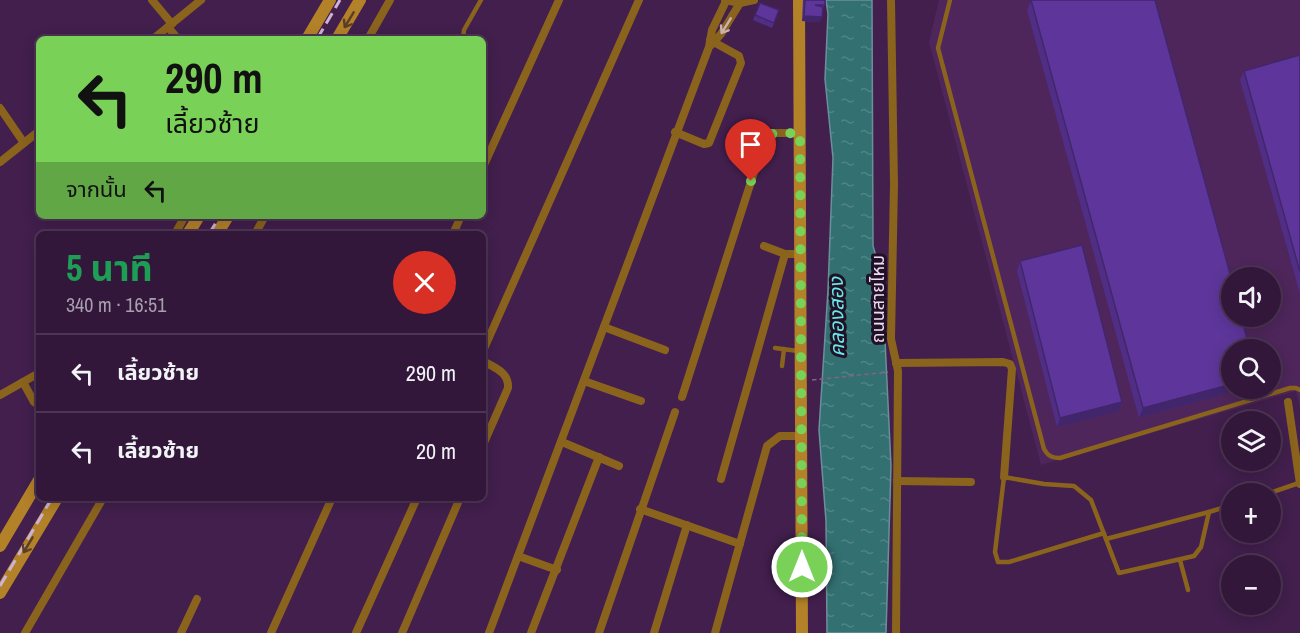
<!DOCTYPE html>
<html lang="th">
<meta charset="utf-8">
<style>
:root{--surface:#32173a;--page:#3d2445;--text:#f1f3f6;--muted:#a89faf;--line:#4d3654}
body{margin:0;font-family:"Archivo Narrow","Noto Sans Thai",sans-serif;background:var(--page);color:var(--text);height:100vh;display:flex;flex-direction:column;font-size:22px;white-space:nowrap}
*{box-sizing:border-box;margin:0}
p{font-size:20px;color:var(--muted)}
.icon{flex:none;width:33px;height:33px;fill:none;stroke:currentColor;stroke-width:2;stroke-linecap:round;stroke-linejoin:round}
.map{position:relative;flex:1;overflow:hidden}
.panel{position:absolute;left:36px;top:231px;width:450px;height:270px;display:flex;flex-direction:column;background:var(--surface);border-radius:9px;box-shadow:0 3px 15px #0003,0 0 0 2px var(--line)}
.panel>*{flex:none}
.hud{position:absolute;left:36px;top:36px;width:450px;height:183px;border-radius:9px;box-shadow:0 3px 15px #0003,0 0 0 2px var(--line);background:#7ad157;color:#111;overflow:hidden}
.fabs{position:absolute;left:1221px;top:267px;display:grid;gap:12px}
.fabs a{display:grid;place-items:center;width:60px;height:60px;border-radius:50%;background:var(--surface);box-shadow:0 3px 15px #0003,0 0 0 2px var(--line);font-size:30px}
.pin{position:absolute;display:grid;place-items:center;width:51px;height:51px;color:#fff;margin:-62px -26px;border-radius:50% 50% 50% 0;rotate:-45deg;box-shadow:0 0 6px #0007}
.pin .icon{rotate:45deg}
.me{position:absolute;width:66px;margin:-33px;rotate:0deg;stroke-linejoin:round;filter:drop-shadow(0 0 4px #0008)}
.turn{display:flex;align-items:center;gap:21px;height:126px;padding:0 30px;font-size:27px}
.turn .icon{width:78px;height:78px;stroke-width:2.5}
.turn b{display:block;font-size:42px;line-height:51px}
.then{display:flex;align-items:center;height:57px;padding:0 30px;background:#0003;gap:12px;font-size:22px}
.round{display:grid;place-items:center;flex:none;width:63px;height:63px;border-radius:32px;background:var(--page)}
.summary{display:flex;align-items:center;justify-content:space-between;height:102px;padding:0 30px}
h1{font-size:36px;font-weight:700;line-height:45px;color:#1e9e55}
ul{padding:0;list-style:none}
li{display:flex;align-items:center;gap:18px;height:78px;padding:0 30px;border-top:2px solid var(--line)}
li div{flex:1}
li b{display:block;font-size:22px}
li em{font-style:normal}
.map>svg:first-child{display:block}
</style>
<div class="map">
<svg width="1300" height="633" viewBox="0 0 1300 633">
<defs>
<pattern id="water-ripples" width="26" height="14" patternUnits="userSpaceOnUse" patternTransform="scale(1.5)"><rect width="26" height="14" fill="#337071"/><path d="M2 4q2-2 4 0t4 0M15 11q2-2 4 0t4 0" fill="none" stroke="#518486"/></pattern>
</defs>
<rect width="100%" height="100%" fill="#421f4d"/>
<path fill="#4e265b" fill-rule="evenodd" d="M 939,0 L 1300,0 L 1300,407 L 1296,391 L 1041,465 L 929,42 ZM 1232,278 L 1270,278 L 1270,316 L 1232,316 ZM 1232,350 L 1270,350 L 1270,388 L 1232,388 Z"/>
<path fill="url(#water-ripples)" stroke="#6b9099" stroke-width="1.5" d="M 826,0 L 872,0 L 873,246 L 882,277 L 891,466 L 886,633 L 827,633 L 826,521 L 819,430 L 828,290 L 833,158 L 825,79 L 828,14 Z"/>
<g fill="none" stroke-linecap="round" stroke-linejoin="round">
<path stroke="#80628a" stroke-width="1.5" stroke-dasharray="4.5 3" stroke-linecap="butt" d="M 812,380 L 888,372"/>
<g stroke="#8a631d" stroke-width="4.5">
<path d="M 950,0 L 938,48 L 1044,449 C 1048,456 1052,458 1060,458 L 1290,388 L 1296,388 L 1300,390"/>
<path d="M 463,39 L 464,30 L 481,0"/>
<path d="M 775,348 L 798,351"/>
<path d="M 782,366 L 784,349"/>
<path d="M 1267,494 L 1299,483"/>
<path d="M 1104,533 L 1009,562 L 998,562 L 995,552 L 1004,477 L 1044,484 L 1074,486 L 1091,500 L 1119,573 L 1194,556 L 1201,547 L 1209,512 L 1232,505"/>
<path d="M 1106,539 L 1209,512"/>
<path d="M 1180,560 L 1188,590"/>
</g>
<g stroke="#8a631d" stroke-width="8">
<path d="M 152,0 L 172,24"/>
<path d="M 725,0 L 740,3 L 754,0"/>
<path d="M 891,0 L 894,184 L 891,339 L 898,371 L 896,633"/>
<path d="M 168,27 L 178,39"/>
<path d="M 153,39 L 201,0"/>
<path d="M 368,39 L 390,0"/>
<path d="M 711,45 L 721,34 L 740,3"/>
<path d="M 0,108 L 24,143"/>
<path d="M 675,132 L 704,144 L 709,143 L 741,63 L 739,56 L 710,40"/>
<path d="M 0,162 L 39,131"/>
<path d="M 483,167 L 559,0"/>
<path d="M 175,234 L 185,216"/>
<path d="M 255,234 L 265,216"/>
<path d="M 453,234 L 461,216"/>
<path d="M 764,246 L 785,254 L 800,254"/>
<path d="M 604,327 L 665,350"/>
<path d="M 483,351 L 639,0"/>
<path d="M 483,361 C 495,368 509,372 508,388 L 483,445"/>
<path d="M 896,363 L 1003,362 L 1010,364 L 1012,369 L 1004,477"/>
<path d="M 584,381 L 641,401"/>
<path d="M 23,382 L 34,402 L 39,405"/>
<path d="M 0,395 L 39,373"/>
<path d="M 682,397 L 765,138 L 770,133 L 800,133"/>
<path d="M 1288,402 L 1300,484"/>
<path d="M 562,442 L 619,466"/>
<path d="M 721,479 L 785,254"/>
<path d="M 897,481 L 971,482"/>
<path d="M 640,509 L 740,544"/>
<path d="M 518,556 L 557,570"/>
<path d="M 25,633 L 103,498"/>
<path d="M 181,633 L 197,599"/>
<path d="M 271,633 L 332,498"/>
<path d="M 356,633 L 417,498"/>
<path d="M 402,633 L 460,498"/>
<path d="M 489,633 L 709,47 L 712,30 L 726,1"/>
<path d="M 531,633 L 599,457"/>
<path d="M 599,633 L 675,412"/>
<path d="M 654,633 L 687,525"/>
<path d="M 715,633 L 767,446 L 780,436 L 801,436"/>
</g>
<g stroke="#b38128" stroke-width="12">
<path d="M 799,0 L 802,633"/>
<path d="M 307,39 L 330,0"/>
<path d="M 337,39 L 360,0"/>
<path d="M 188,234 L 199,216"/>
<path d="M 217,234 L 228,216"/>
<path d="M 0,546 L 39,480"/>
<path d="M 0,593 L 57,498"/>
</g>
<g stroke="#cbb3d3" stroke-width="3" stroke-dasharray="12 6" stroke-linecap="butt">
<path d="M 317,39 L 340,0"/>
<path d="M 209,234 L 220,216"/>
<path d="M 0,586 L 52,498"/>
</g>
</g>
<g fill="#512e85">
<path d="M 803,0 L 825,0 L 820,22 L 802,21 Z"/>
<path d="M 1031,0 L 1232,388 L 1245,388 L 1139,418 L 1027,10 Z"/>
<path d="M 760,3 L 779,10 L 772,28 L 753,20 Z"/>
<path d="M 1300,55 L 1300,294 L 1240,80 L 1244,71 Z"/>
<path d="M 1020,261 L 1122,402 L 1119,411 L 1057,427 L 1017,271 Z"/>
</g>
<g fill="#42266c">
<path d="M 804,16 L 822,17 L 820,22 L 802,21 Z"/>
<path d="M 1232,384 L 1232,388 L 1245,388 L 1139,418 L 1143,408 Z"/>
<path d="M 1122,402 L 1119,411 L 1057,427 L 1060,418 Z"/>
</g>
<g fill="#5e369b" stroke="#42266c" stroke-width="1.5">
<path d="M 805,0 L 825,0 L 825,5 L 815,5 L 823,7 L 822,17 L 804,16 Z"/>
<path d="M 1031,0 L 1155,0 L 1232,281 L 1232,316 L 1241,316 L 1250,350 L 1232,350 L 1232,384 L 1143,408 Z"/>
<path d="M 760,3 L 779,10 L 774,23 L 755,15 Z"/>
<path d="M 1300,55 L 1300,272 L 1244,71 Z"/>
<path d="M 1082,245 L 1122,402 L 1060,418 L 1020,261 Z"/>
</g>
<defs><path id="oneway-shaft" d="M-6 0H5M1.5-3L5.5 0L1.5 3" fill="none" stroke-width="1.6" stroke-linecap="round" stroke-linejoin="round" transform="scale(1.5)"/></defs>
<g stroke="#5b3e26">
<use href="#oneway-shaft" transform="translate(349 20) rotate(121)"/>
<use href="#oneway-shaft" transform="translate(28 545) rotate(121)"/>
</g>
<use stroke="#ccb0ab" href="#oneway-shaft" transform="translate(726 26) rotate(122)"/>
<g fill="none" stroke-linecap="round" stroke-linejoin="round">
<path stroke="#7ad157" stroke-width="10" stroke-dasharray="0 18" d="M 751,181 L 765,138 L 770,134 L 800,133 L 802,567"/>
</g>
<g text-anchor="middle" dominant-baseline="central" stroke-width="6" stroke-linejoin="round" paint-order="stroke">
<g font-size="18" fill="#efdaf7" stroke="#201125">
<text transform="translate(877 299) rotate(-90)">ถนนสายไหม</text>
</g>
<g font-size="20" font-style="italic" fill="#69e7eb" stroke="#201125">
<text transform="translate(836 317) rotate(-91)">คลองสอง</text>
</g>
</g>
</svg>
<div class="fabs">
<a><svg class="icon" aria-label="sound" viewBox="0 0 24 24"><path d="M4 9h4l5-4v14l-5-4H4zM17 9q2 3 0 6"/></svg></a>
<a><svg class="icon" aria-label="search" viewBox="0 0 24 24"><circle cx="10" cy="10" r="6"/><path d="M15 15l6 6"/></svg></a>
<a><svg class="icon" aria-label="layers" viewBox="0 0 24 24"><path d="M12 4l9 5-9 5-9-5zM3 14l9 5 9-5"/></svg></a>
<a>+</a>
<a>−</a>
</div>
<div class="pin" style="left:751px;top:181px;background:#d93025"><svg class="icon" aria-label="arrive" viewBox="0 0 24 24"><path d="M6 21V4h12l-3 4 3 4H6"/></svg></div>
<svg class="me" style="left:802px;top:567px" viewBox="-20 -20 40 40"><circle r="17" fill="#7ad157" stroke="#fff" stroke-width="3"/><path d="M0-11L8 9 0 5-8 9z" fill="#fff"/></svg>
<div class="hud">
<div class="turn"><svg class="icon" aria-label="left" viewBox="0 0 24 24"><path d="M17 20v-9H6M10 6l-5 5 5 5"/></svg><div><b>290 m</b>เลี้ยวซ้าย</div></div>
<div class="then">จากนั้น<svg class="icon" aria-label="left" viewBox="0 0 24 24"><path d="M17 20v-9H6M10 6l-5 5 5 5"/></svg></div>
</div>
<section class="panel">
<div class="summary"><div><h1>5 นาที</h1><p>340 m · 16:51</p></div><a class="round" style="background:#d93025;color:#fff"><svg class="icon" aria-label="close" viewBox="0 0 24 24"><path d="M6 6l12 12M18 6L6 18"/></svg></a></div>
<ul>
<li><svg class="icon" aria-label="left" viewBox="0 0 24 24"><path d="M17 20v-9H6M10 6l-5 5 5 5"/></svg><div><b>เลี้ยวซ้าย</b></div><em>290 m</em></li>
<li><svg class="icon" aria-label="left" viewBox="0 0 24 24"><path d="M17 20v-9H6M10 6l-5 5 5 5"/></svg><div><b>เลี้ยวซ้าย</b></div><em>20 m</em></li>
</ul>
</section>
</div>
